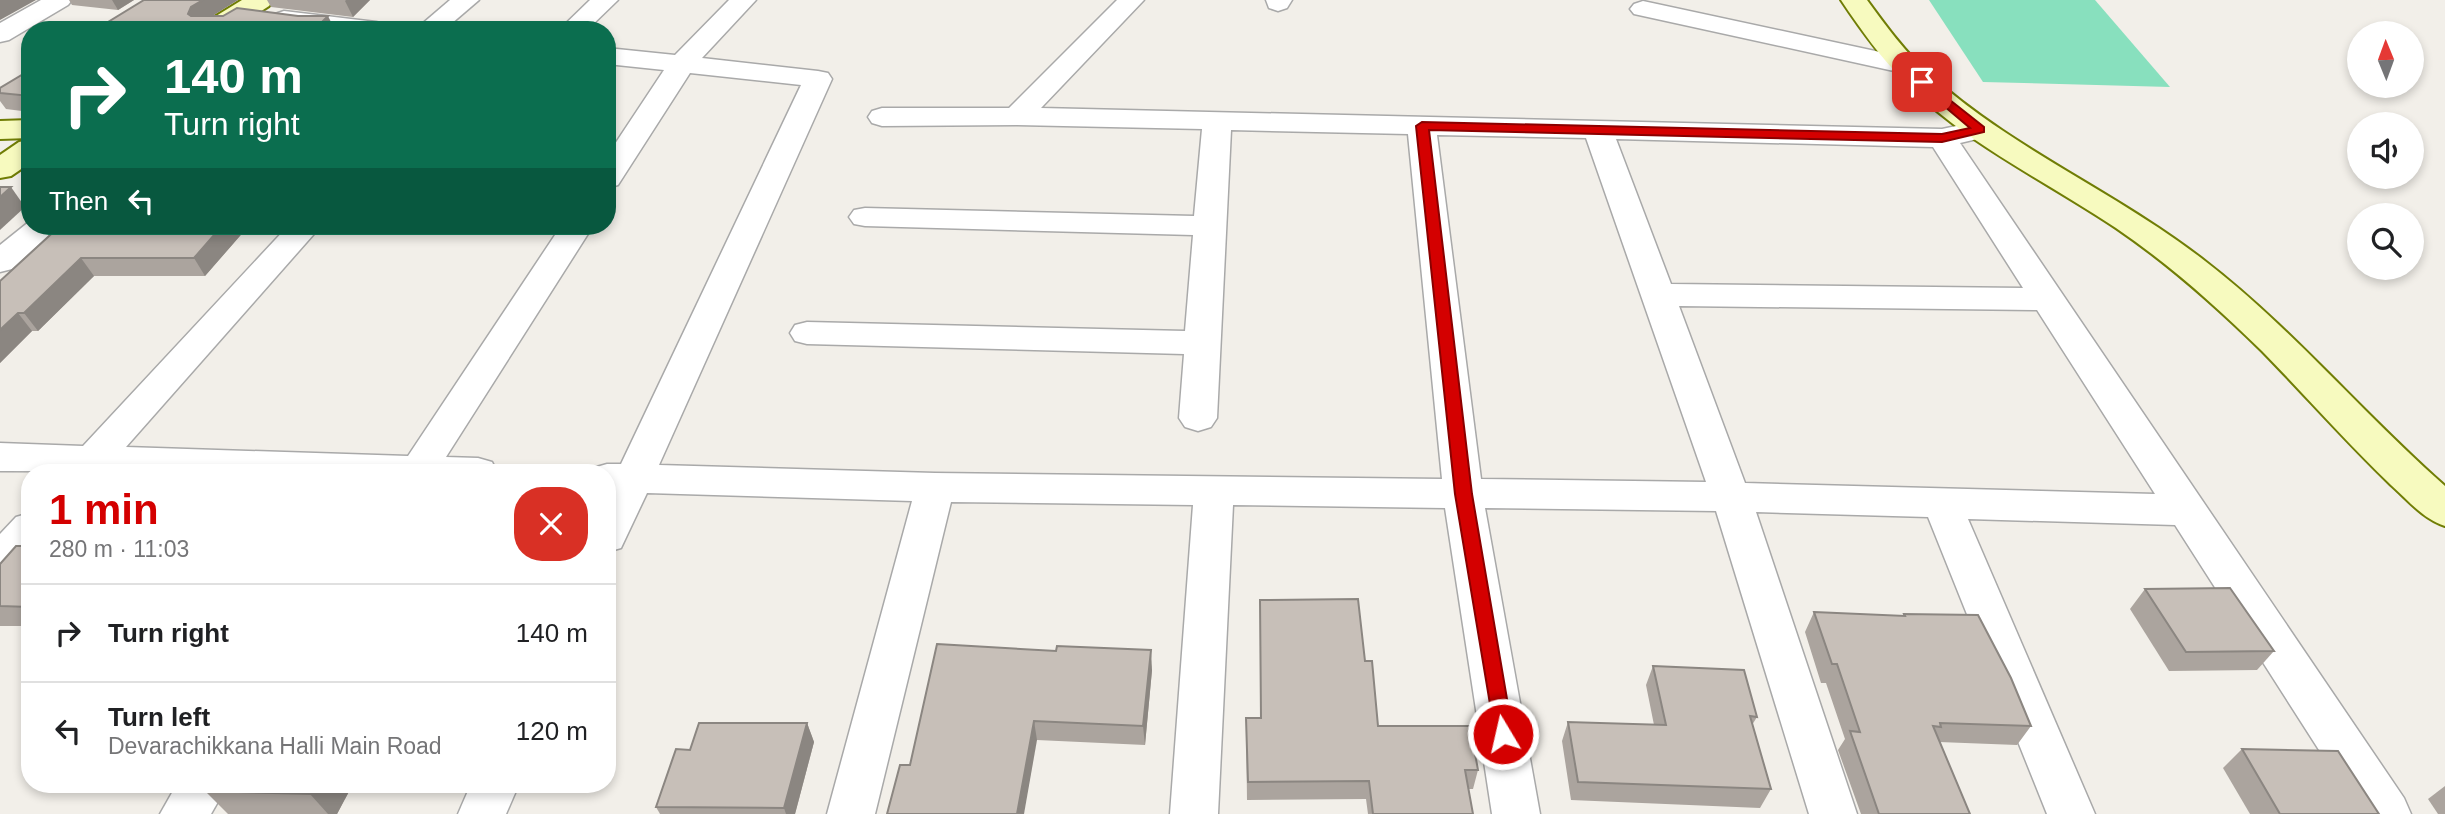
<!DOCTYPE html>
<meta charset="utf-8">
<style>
:root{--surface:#fff;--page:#f6f6f6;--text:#202124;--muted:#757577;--line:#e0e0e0;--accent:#d40000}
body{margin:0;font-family:Arial,sans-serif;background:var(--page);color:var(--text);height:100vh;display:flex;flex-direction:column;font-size:26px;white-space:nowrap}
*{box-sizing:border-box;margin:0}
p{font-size:23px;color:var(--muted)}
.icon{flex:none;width:38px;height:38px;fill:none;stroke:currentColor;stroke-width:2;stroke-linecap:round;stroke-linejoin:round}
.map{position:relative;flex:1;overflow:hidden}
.sheet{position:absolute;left:21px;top:464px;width:595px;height:329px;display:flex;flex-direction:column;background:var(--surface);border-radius:28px;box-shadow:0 4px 10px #0003}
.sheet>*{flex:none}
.guide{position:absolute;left:21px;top:21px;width:595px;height:214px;border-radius:28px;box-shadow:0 4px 10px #0003;background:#0b6e4f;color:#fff;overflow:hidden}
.needle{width:46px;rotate:359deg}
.buttons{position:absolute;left:2347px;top:21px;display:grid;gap:14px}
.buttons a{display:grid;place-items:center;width:77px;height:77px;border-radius:50%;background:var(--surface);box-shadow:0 4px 10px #0003;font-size:35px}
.pin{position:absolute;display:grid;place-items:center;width:60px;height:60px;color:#fff;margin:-30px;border-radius:14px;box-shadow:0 4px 10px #0006}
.me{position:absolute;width:77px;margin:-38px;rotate:351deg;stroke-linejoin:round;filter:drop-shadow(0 0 5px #0008)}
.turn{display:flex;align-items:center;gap:24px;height:147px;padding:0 28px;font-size:32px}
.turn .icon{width:91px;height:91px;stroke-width:2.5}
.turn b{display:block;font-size:49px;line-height:60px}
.then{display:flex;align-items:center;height:66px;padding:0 28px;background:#0003;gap:14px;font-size:26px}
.round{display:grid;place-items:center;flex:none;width:74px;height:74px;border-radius:28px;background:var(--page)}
.headline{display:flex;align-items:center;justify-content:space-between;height:119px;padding:0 28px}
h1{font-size:42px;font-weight:600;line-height:52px;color:var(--accent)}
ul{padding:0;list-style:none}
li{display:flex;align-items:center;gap:21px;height:98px;padding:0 28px;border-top:2px solid var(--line)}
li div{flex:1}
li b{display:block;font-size:26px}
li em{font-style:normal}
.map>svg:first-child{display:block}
</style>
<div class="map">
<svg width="2445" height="814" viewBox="0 0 2445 814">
<rect width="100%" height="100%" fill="#f2efe9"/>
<path fill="#88e0be" d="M 1929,0 L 2095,0 L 2170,87 L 1983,82 Z"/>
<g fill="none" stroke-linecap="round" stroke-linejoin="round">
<defs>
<g id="street">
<path d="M 41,0 L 72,0 L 68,5 L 9,40 L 0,42 L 0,23 Z"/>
<path d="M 450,0 L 479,0 L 444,30 L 415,30 Z"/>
<path d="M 590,0 L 618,0 L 587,30 L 559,30 Z"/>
<path d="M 729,0 L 756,0 L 702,58 L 818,71 L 828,73 L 832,79 L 659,465 L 935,473 L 1442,479 L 1408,134 L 1231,130 L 1217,418 L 1211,427 L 1198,431 L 1185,427 L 1179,418 L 1184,354 L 807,344 L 795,341 L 790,333 L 795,325 L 807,322 L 1185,331 L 1193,235 L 865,226 L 854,224 L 849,217 L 854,210 L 865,208 L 1194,216 L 1202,129 L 1017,125 L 882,126 L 872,123 L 868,117 L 872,111 L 882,108 L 1009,108 L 1117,0 L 1144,0 L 1041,108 L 1942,129 L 1980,121 L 1990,124 L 1994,130 L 1990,136 L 1960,143 L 2404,798 L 2411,814 L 2360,814 L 2175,525 L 1968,519 L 2095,814 L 2047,814 L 1928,517 L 1756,512 L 1857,814 L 1809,814 L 1716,511 L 1485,508 L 1540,814 L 1492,814 L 1445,508 L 1233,505 L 1218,814 L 1170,814 L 1193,505 L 951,502 L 875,814 L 827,814 L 912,501 L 647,493 L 621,548 L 607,552 L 607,472 L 591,472 L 593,468 L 607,464 L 621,464 L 801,85 L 690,73 L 618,185 L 607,188 L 607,156 L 664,70 L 607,64 L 607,48 L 675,55 ZM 1437,135 L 1586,138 L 1706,482 L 1481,479 ZM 1616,139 L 1933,147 L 2023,288 L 1671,284 ZM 1679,306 L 2037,310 L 2155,494 L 1745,483 Z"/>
<path d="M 1266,0 L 1292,0 L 1287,8 L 1278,11 L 1269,8 Z"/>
<path d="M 1643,1 L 1903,57 L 1913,59 L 1917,65 L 1913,71 L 1903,73 L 1634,14 L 1630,9 L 1634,4 Z"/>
<path d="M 284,11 L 376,22 L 385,24 L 389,30 L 309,30 L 275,24 L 271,19 L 275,14 Z"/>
<path d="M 30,221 L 30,226 L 59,226 L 12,269 L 0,272 L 0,245 Z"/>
<path d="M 288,226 L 321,226 L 126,447 L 408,456 L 561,226 L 593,226 L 446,457 L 478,458 L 492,462 L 497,472 L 0,471 L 0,443 L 83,446 Z"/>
<path d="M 30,513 L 30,555 L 15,571 L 0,576 L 0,534 L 16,517 Z"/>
<path d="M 177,784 L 228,784 L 211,814 L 160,814 Z"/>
<path d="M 471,784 L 519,784 L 506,814 L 458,814 Z"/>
</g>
<g id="secondary">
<path d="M 242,0 L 273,0 L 269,6 L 232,30 L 200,30 L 203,24 Z"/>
<path d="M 1841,0 L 1867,0 C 1886,26 1905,52 1928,73 C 2011,149 2117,192 2205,261 C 2292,328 2363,414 2445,486 L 2445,526 C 2423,519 2408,500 2391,485 C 2346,442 2305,395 2262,351 C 2216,306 2169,264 2116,228 C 2046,181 1966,144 1906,83 C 1881,58 1861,30 1841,0 Z"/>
<path d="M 30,120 L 30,138 L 0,139 L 0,121 Z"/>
<path d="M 30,140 L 30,163 L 11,176 L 0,178 L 0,155 L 19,142 Z"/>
</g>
</defs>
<use href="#street" stroke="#a9a9a9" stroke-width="3"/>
<use href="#secondary" stroke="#707d05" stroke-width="4"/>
<use href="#street" fill="#fff" fill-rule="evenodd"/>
<use href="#secondary" fill="#f7fabf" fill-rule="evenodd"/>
</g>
<g fill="#aba49e">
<path d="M 69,0 L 134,0 L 118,10 L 72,5 Z"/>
<path d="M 267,0 L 370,0 L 353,17 L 271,7 Z"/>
<path d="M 30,70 L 30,112 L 6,109 L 0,101 L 0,88 Z"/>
<path d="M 60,226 L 246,229 L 205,276 L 94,276 L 38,331 L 32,331 L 0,363 L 0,281 Z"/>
<path d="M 30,546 L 30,626 L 0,626 L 0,564 Z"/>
<path d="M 2145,589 L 2274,651 L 2257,670 L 2169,671 L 2130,609 Z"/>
<path d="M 1260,600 L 1365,661 L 1378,726 L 1478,770 L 1473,789 L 1468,789 L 1473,814 L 1368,814 L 1366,799 L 1247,800 L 1246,718 L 1260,718 Z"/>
<path d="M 1814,612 L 1903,616 L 1904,614 L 2031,726 L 2017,745 L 1939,742 L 1970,814 L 1861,814 L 1838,750 L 1845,739 L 1826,683 L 1821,683 L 1805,632 Z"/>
<path d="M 1653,666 L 1757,717 L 1752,725 L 1771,789 L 1760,808 L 1571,800 L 1562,741 L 1568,722 L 1654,725 L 1646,685 Z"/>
<path d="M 1152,670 L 1145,745 L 1037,740 L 910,765 Z"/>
<path d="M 807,723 L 814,742 L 795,814 L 660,814 L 656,807 L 690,750 Z"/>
<path d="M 2242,749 L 2379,814 L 2250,814 L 2223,768 Z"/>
<path d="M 353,784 L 337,814 L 228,814 L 205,791 Z"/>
<path d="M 2445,786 L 2445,814 L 2438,814 L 2428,799 Z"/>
</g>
<g fill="#8b8681">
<path d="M 0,0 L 36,0 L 0,20 Z"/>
<path d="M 112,0 L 134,0 L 118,10 Z"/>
<path d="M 203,0 L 238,0 L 201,23 L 188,14 L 191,7 Z"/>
<path d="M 346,0 L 370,0 L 353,17 L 345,1 Z"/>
<path d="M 328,16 L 335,30 L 314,30 Z"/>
<path d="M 11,187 L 25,207 L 0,230 L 0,197 Z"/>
<path d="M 222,226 L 244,226 L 246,229 L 205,276 L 194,258 Z"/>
<path d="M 81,258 L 94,276 L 38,331 L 24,313 Z"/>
<path d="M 18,313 L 32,331 L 0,363 L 0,330 Z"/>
<path d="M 1151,650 L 1152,670 L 1145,745 L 1143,726 Z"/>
<path d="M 1034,721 L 1037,740 L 1024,814 L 1017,814 Z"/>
<path d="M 807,723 L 814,742 L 795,814 L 786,814 L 784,808 Z"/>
<path d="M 316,784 L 353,784 L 337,814 L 328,814 L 310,794 Z"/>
</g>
<g fill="#c7bfb8" stroke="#8b8681" stroke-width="2">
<path d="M 144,0 L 203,0 L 191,7 L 188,14 L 191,16 L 223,16 L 237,8 L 298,16 L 328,16 L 314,30 L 95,30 Z"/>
<path d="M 30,70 L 30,96 L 0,93 L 0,88 Z"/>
<path d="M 0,187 L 11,187 L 0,197 Z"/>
<path d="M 60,226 L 222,226 L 194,258 L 81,258 L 24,313 L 18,313 L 0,330 L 0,281 Z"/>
<path d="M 16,546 L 30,546 L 30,607 L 0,606 L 0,564 Z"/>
<path d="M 2230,588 L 2274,651 L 2186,652 L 2145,589 Z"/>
<path d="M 1358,599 L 1365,661 L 1372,661 L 1378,726 L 1470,726 L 1478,770 L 1465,770 L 1473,814 L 1373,814 L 1369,781 L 1248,782 L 1246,718 L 1261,718 L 1260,600 Z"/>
<path d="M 1814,612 L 1905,616 L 1904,614 L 1978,615 L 2011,678 L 2031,726 L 1940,723 L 1941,727 L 1933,726 L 1970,814 L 1879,814 L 1850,731 L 1860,732 L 1837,664 L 1832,664 Z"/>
<path d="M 937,644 L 1056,651 L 1057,646 L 1151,650 L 1143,726 L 1034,721 L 1017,814 L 887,814 L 900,765 L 910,765 Z"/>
<path d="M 1653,666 L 1744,670 L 1757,717 L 1750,716 L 1771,789 L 1578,782 L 1568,722 L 1666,725 Z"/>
<path d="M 699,723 L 807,723 L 784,808 L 656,807 L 676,749 L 690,750 Z"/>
<path d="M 2242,749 L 2338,751 L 2379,814 L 2280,814 Z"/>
<path d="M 209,784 L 316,784 L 310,794 L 205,791 Z"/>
</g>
<path fill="#d40000" stroke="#8a0000" stroke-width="2" d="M 1922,78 L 1984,127 L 1984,132 L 1942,142 L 1429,130 L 1472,494 L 1513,734 L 1510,740 L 1503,743 L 1496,740 L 1455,494 L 1416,126 L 1422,122 L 1942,134 L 1970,128 L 1918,84 L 1916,82 Z"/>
</svg>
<div class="buttons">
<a><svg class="needle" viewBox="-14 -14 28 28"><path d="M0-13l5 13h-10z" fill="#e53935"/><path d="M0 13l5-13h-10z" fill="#757577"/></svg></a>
<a><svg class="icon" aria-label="sound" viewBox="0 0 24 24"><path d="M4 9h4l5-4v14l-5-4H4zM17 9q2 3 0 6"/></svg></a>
<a><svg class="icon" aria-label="search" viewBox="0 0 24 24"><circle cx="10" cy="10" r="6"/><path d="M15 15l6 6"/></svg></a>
</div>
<div class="pin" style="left:1922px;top:82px;background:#d93025"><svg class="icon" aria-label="arrive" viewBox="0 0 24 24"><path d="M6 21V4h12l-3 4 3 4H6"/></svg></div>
<svg class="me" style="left:1503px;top:734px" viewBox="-20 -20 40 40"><circle r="17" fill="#d40000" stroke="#fff" stroke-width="3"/><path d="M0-11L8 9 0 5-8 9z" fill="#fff"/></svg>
<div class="guide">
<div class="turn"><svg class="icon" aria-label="right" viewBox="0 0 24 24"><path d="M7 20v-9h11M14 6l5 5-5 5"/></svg><div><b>140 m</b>Turn right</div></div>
<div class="then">Then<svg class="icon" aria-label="left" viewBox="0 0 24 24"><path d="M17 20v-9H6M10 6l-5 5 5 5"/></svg></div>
</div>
<section class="sheet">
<div class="headline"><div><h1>1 min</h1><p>280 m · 11:03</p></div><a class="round" style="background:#d93025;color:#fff"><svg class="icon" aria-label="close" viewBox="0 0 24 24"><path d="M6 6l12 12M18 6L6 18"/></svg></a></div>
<ul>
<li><svg class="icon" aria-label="right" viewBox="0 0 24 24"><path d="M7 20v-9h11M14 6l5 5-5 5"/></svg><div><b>Turn right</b></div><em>140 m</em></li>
<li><svg class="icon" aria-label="left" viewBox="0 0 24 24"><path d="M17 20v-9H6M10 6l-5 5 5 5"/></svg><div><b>Turn left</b><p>Devarachikkana Halli Main Road</p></div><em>120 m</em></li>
</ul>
</section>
</div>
